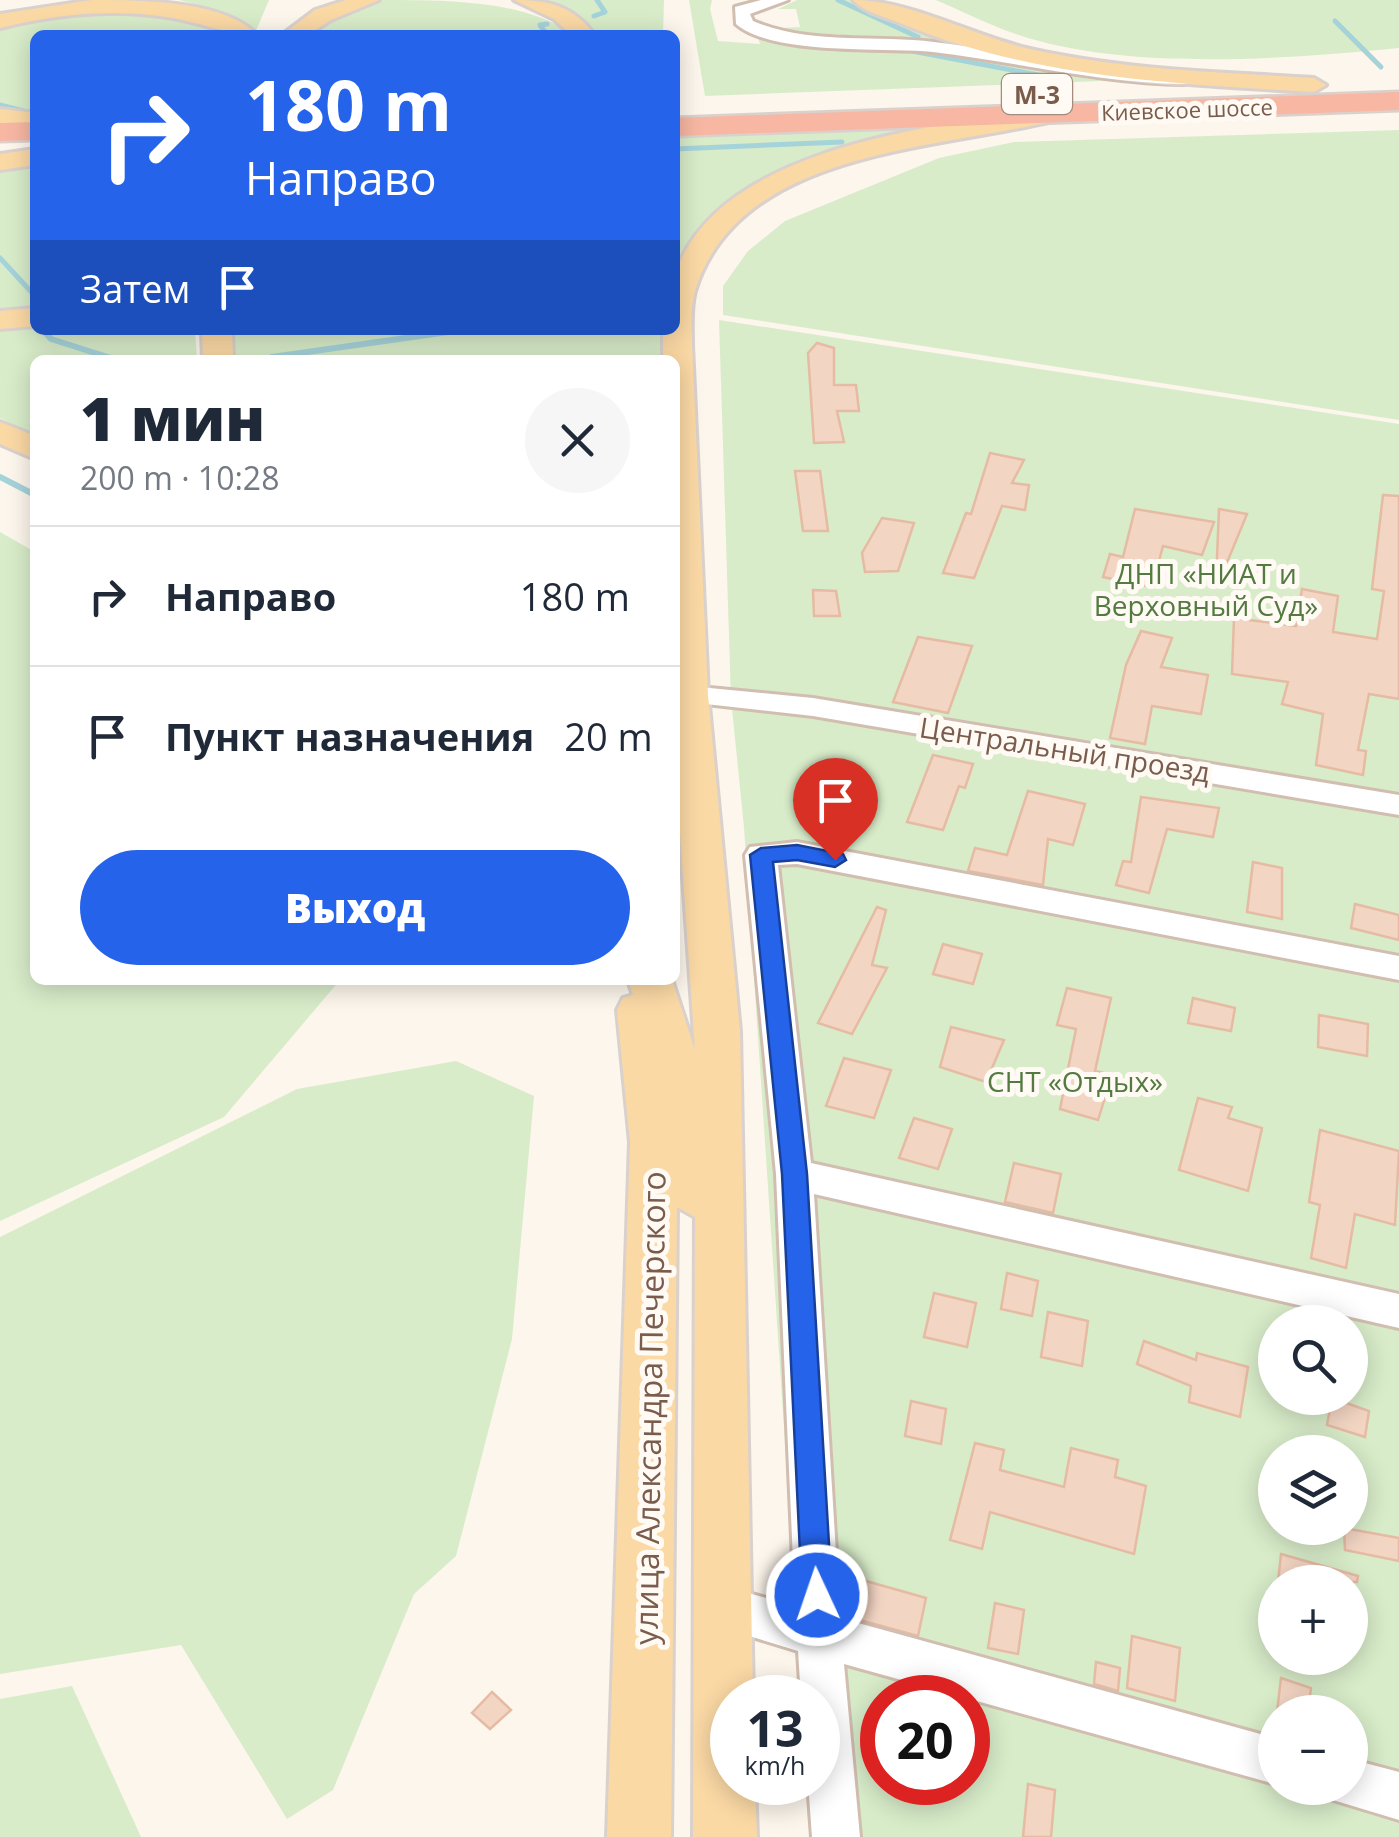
<!DOCTYPE html>
<html lang="ru">
<meta charset="utf-8">
<style>
:root{--surface:#fff;--page:#f6f6f7;--text:#1f2937;--muted:#747a83;--line:#e0e1e3;--accent:#2563eb}
body{margin:0;font-family:"Open Sans",sans-serif;background:var(--page);color:var(--text);height:100vh;display:flex;flex-direction:column;font-size:38px;white-space:nowrap}
*{box-sizing:border-box;margin:0}
p{font-size:32px;color:var(--muted)}
.icon{flex:none;width:55px;height:55px;fill:none;stroke:currentColor;stroke-width:2;stroke-linecap:round;stroke-linejoin:round}
.map{position:relative;flex:1;overflow:hidden}
.drawer{position:absolute;left:30px;top:355px;width:650px;height:630px;display:flex;flex-direction:column;background:var(--surface);border-radius:15px;box-shadow:0 5px 25px #0003}
.drawer>*{flex:none}
.guide{position:absolute;left:30px;top:30px;width:650px;height:305px;border-radius:15px;box-shadow:0 5px 25px #0003;background:#2563eb;color:#fff;overflow:hidden}
.tools{position:absolute;left:1258px;top:1305px;display:grid;gap:20px}
.tools a{display:grid;place-items:center;width:110px;height:110px;border-radius:50%;background:var(--surface);box-shadow:0 5px 25px #0003;font-size:50px}
.speed{position:absolute;left:710px;top:1675px;display:flex;gap:20px;font-size:50px;font-weight:700;text-align:center}
.speed>*{display:grid;place-content:center;width:130px;height:130px;border-radius:50%;background:var(--surface);box-shadow:0 5px 25px #0003;line-height:1}
.speed small{font-size:25px;font-weight:400}
.speed .limit{border:15px solid #d22;background:#fff;color:#111}
.pin{position:absolute;display:grid;place-items:center;width:85px;height:85px;color:#fff;margin:-102px -42px;border-radius:50% 50% 50% 0;rotate:-45deg;box-shadow:0 0 10px #0007}
.pin .icon{rotate:45deg}
.me{position:absolute;width:110px;margin:-55px;rotate:357deg;stroke-linejoin:round;filter:drop-shadow(0 0 8px #0008)}
.turn{display:flex;align-items:center;gap:35px;height:210px;padding:0 50px;font-size:45px}
.turn .icon{width:130px;height:130px;stroke-width:2.5}
.turn b{display:block;font-size:70px;line-height:85px}
.then{display:flex;align-items:center;height:95px;padding:0 50px;background:#0003;gap:20px;font-size:38px}
.round{display:grid;place-items:center;flex:none;width:105px;height:105px;border-radius:52px;background:var(--page)}
.summary{display:flex;align-items:center;justify-content:space-between;height:170px;padding:0 50px}
h1{font-size:60px;font-weight:800;line-height:75px}
.button{display:flex;gap:20px;margin-top:auto;padding:20px 50px}
.button a{flex:1;height:115px;border-radius:60px;background:var(--accent);color:#fff;font-size:40px;font-weight:800;line-height:115px;text-align:center}
ul{padding:0;list-style:none}
li{display:flex;align-items:center;gap:30px;height:140px;padding:0 50px;border-top:2px solid var(--line)}
li div{flex:1}
li b{display:block;font-size:38px}
li em{font-style:normal}
.map>svg:first-child{display:block}
</style>
<div class="map">
<svg width="1399" height="1837" viewBox="0 0 1399 1837">
<rect width="100%" height="100%" fill="#fdf6ec"/>
<g fill="#d8ecc9" fill-rule="evenodd">
<path d="M 179,0 L 269,0 L 255,33 L 227,13 Z"/>
<path d="M 383,0 C 447,0 526,0 573,35 L 302,35 L 363,4 Z"/>
<path d="M 546,0 L 664,0 L 663,35 L 596,35 L 580,15 Z"/>
<path d="M 689,0 L 712,0 L 710,9 L 718,41 L 760,44 L 758,38 L 927,50 L 1102,81 L 705,96 Z"/>
<path d="M 797,0 L 853,0 L 957,43 L 786,31 L 782,28 L 800,27 L 796,9 L 778,9 Z"/>
<path d="M 936,0 L 1399,0 L 1399,48 C 1285,59 1122,72 1013,33 C 987,24 962,11 936,0 Z"/>
<path d="M 116,4 L 236,35 L 35,35 L 35,116 L 0,111 L 0,25 Z"/>
<path d="M 916,129 C 817,151 736,181 675,267 L 675,137 Z"/>
<path d="M 1399,130 L 1399,420 L 723,315 L 723,286 L 748,251 L 785,221 L 939,158 L 1014,142 Z"/>
<path d="M 35,160 L 35,310 L 0,313 L 0,166 Z"/>
<path d="M 719,320 L 1399,424 L 1399,1837 L 811,1837 L 807,1783 L 818,1782 L 818,1698 L 802,1697 L 744,827 L 731,699 ZM 1275,1322 L 1350,1322 L 1350,1398 L 1275,1398 ZM 1275,1452 L 1350,1452 L 1350,1528 L 1275,1528 ZM 1275,1582 L 1350,1582 L 1350,1658 L 1275,1658 ZM 882,1698 L 968,1698 L 968,1782 L 882,1782 ZM 1275,1712 L 1350,1712 L 1350,1788 L 1275,1788 Z"/>
<path d="M 35,322 L 35,330 L 195,330 L 197,360 L 35,360 L 35,436 L 0,418 L 0,325 Z"/>
<path d="M 233,330 L 661,330 L 664,360 L 235,360 Z"/>
<path d="M 0,532 L 35,552 L 35,980 L 340,980 L 224,1117 L 0,1221 Z"/>
<path d="M 456,1061 L 534,1096 L 512,1339 L 456,1556 L 414,1594 L 333,1790 L 287,1819 L 181,1645 L 0,1674 L 0,1237 L 297,1089 Z"/>
<path d="M 72,1686 L 141,1837 L 0,1837 L 0,1699 Z"/>
</g>
<g fill="none" stroke-linecap="round" stroke-linejoin="round">
<g stroke="#a5d3da" stroke-width="5">
<path d="M 838,0 L 918,37"/>
<path d="M 594,16 L 605,12 L 597,0"/>
<path d="M 1335,21 L 1381,67"/>
<path d="M 547,24 L 540,25 L 547,35"/>
<path d="M 912,51 L 1038,75"/>
<path d="M 0,105 L 35,114"/>
<path d="M 675,149 L 842,142"/>
<path d="M 0,258 L 35,296"/>
</g>
<g stroke="#a5d3da" stroke-width="6">
<path d="M 46,333 L 51,339 L 117,360"/>
<path d="M 272,357 L 448,332"/>
<path d="M 0,477 L 35,495"/>
</g>
</g>
<g fill="#f3d5c3" stroke="#e6bba3" stroke-width="2.5">
<path d="M 817,343 L 834,348 L 834,385 L 856,385 L 859,411 L 837,411 L 844,442 L 814,443 L 808,353 Z"/>
<path d="M 990,453 L 1024,460 L 1012,483 L 1029,485 L 1025,510 L 1002,506 L 974,578 L 943,573 L 966,513 L 971,514 Z"/>
<path d="M 795,471 L 820,471 L 828,531 L 803,531 Z"/>
<path d="M 1383,495 L 1399,496 L 1399,699 L 1369,694 L 1358,750 L 1366,751 L 1363,775 L 1316,765 L 1323,714 L 1282,704 L 1288,682 L 1232,674 L 1234,618 L 1296,626 L 1302,589 L 1338,596 L 1333,632 L 1377,639 L 1384,591 L 1372,589 Z"/>
<path d="M 1135,509 L 1214,522 L 1202,555 L 1163,546 L 1152,587 L 1103,577 L 1110,554 L 1123,557 Z"/>
<path d="M 1219,509 L 1247,514 L 1219,582 L 1216,582 Z"/>
<path d="M 882,518 L 914,523 L 898,571 L 865,572 L 862,553 Z"/>
<path d="M 813,590 L 836,591 L 840,616 L 814,616 Z"/>
<path d="M 1141,631 L 1172,638 L 1161,667 L 1208,675 L 1201,714 L 1152,706 L 1145,744 L 1110,738 L 1126,665 Z"/>
<path d="M 918,637 L 972,646 L 948,713 L 893,702 Z"/>
<path d="M 933,755 L 973,764 L 965,788 L 959,786 L 943,830 L 907,822 Z"/>
<path d="M 1028,791 L 1085,804 L 1073,845 L 1048,839 L 1043,885 L 968,871 L 975,848 L 1007,855 Z"/>
<path d="M 1141,797 L 1219,808 L 1213,837 L 1167,829 L 1149,893 L 1116,885 L 1123,861 L 1131,862 Z"/>
<path d="M 812,803 L 844,808 L 837,834 L 805,829 Z"/>
<path d="M 1253,862 L 1282,868 L 1282,919 L 1247,912 Z"/>
<path d="M 1355,904 L 1399,915 L 1399,940 L 1351,928 Z"/>
<path d="M 877,907 L 886,910 L 872,965 L 887,968 L 852,1034 L 818,1023 Z"/>
<path d="M 943,944 L 982,954 L 973,984 L 933,974 Z"/>
<path d="M 1067,988 L 1111,998 L 1095,1071 L 1112,1075 L 1098,1120 L 1060,1109 L 1076,1029 L 1057,1025 Z"/>
<path d="M 1193,998 L 1235,1008 L 1231,1031 L 1188,1023 Z"/>
<path d="M 1319,1015 L 1368,1024 L 1367,1056 L 1318,1047 Z"/>
<path d="M 951,1027 L 1004,1040 L 986,1082 L 940,1067 Z"/>
<path d="M 844,1058 L 891,1070 L 874,1118 L 826,1106 Z"/>
<path d="M 1198,1098 L 1232,1107 L 1228,1118 L 1262,1128 L 1248,1191 L 1179,1170 Z"/>
<path d="M 914,1118 L 952,1129 L 938,1169 L 899,1158 Z"/>
<path d="M 1320,1130 L 1399,1151 L 1395,1225 L 1355,1214 L 1346,1268 L 1311,1258 L 1320,1205 L 1309,1202 Z"/>
<path d="M 1014,1163 L 1061,1174 L 1053,1213 L 1005,1202 Z"/>
<path d="M 1007,1273 L 1038,1281 L 1032,1316 L 1001,1309 Z"/>
<path d="M 934,1293 L 976,1303 L 967,1347 L 924,1337 Z"/>
<path d="M 1048,1312 L 1088,1321 L 1082,1366 L 1041,1357 Z"/>
<path d="M 1144,1341 L 1196,1360 L 1197,1353 L 1248,1367 L 1240,1417 L 1189,1402 L 1191,1386 L 1137,1364 Z"/>
<path d="M 1332,1398 L 1369,1411 L 1365,1437 L 1327,1425 Z"/>
<path d="M 911,1401 L 946,1409 L 941,1444 L 905,1436 Z"/>
<path d="M 975,1443 L 1004,1450 L 1000,1470 L 1064,1487 L 1071,1448 L 1118,1460 L 1115,1477 L 1146,1486 L 1134,1554 L 990,1512 L 982,1549 L 950,1540 Z"/>
<path d="M 1344,1528 L 1399,1538 L 1399,1561 L 1345,1550 Z"/>
<path d="M 1281,1554 L 1358,1576 L 1357,1582 L 1278,1582 Z"/>
<path d="M 866,1581 L 926,1598 L 918,1636 L 856,1619 Z"/>
<path d="M 995,1603 L 1024,1610 L 1018,1654 L 988,1648 Z"/>
<path d="M 1132,1636 L 1180,1648 L 1175,1701 L 1127,1688 Z"/>
<path d="M 1096,1662 L 1120,1668 L 1118,1691 L 1094,1684 Z"/>
<path d="M 1281,1678 L 1311,1688 L 1308,1712 L 1277,1712 Z"/>
<path d="M 492,1692 L 511,1710 L 490,1729 L 472,1713 Z"/>
<path d="M 1028,1784 L 1055,1790 L 1051,1837 L 1023,1837 Z"/>
</g>
<g fill="none" stroke-linecap="round" stroke-linejoin="round">
<defs>
<g id="minor">
<path d="M 761,0 L 788,0 L 750,14 L 753,21 C 808,45 876,35 934,42 C 1019,52 1100,72 1185,74 L 1194,79 L 1185,84 C 1099,83 1017,62 933,52 C 884,47 773,56 736,24 L 735,7 Z"/>
<path d="M 689,686 L 813,698 L 1399,795 L 1399,815 L 813,716 L 679,701 L 675,696 L 679,689 Z"/>
<path d="M 797,842 L 1399,956 L 1399,980 L 797,864 L 778,865 L 811,1163 L 1399,1294 L 1399,1328 L 814,1194 L 840,1618 L 1275,1738 L 1275,1784 L 844,1664 L 860,1837 L 812,1837 L 808,1782 L 818,1782 L 818,1698 L 801,1698 L 798,1651 L 707,1623 L 701,1608 L 707,1593 L 723,1586 L 795,1606 L 776,1174 L 745,855 L 750,847 Z"/>
<path d="M 1350,1759 L 1399,1772 L 1399,1820 L 1333,1800 L 1328,1788 L 1350,1788 Z"/>
</g>
<g id="major">
<path d="M 92,0 C 136,0 226,0 257,35 C 227,35 203,23 173,18 C 115,8 56,14 0,28 L 0,14 Z"/>
<path d="M 346,0 L 379,0 L 331,20 L 308,35 L 282,35 L 315,10 Z"/>
<path d="M 514,0 C 549,0 573,6 595,35 L 571,35 L 554,19 Z"/>
<path d="M 853,0 C 910,0 973,36 1030,49 C 1123,70 1219,72 1314,78 L 1326,85 L 1314,92 C 1174,84 1031,78 900,23 C 885,17 864,12 853,0 Z"/>
<path d="M 0,109 L 35,113 L 35,127 L 0,123 Z"/>
<path d="M 1043,109 L 1055,116 L 1052,121 C 935,150 738,150 695,291 C 690,308 692,328 692,345 L 708,695 L 740,1031 L 753,1698 L 732,1698 L 732,1782 L 755,1782 L 757,1837 L 693,1837 L 695,1217 L 677,1207 L 671,1837 L 607,1837 L 630,1142 L 617,1010 L 623,998 L 633,995 L 628,980 L 672,980 L 695,1050 L 675,761 L 675,360 L 663,360 L 663,330 L 675,330 C 675,311 671,286 677,269 C 723,147 933,126 1043,109 Z"/>
<path d="M 35,149 L 35,165 L 0,170 L 0,154 Z"/>
<path d="M 35,308 L 35,326 L 0,329 L 0,311 Z"/>
<path d="M 202,330 L 232,330 L 233,360 L 203,360 Z"/>
<path d="M 0,422 L 35,436 L 35,459 L 0,444 Z"/>
</g>
<g id="highway">
<path d="M 1399,92 L 1399,110 L 675,136 L 675,118 Z"/>
<path d="M 35,122 L 35,140 L 0,141 L 0,123 Z"/>
</g>
</defs>
<use href="#minor" stroke="#d1beb0" stroke-width="6"/>
<use href="#major" stroke="#dad1cd" stroke-width="6"/>
<use href="#highway" stroke="#dad1cd" stroke-width="5"/>
<use href="#minor" fill="#fff" fill-rule="evenodd"/>
<use href="#major" fill="#fbd9a5" fill-rule="evenodd"/>
<use href="#highway" fill="#f7b7a3" fill-rule="evenodd"/>
</g>
<path fill="#2563eb" stroke="#184099" stroke-width="2.5" d="M 797,845 L 843,854 L 846,860 L 835,867 L 797,860 L 773,862 L 807,1174 L 832,1595 L 828,1605 L 817,1610 L 806,1605 L 802,1595 L 782,1174 L 750,855 L 761,848 Z"/>
<g text-anchor="middle" dominant-baseline="central" stroke-width="10" stroke-linejoin="round" paint-order="stroke">
<g font-size="22" fill="#7a5c4d" stroke="#fffaf3">
<text transform="translate(1187 109) rotate(-2)">Киевское шоссе</text>
</g>
<rect fill="#fffaf3" stroke="#a28b7f" stroke-width="2.5" x="1002" y="74" width="70" height="40" rx="8"/>
<g font-size="25" font-weight="bold" fill="#7a5c4d">
<text x="1037" y="94">М-3</text>
</g>
<g font-size="28" fill="#537a41" stroke="#fffaf3">
<text x="1206" y="573">ДНП «НИАТ и<tspan x="1206" dy="32">Верховный Суд»</tspan></text>
<text x="1075" y="1081">СНТ «Отдых»</text>
</g>
<g font-size="28" fill="#7a5c4d" stroke="#fffaf3">
<text transform="translate(1065 749) rotate(9)">Центральный проезд</text>
</g>
<g font-size="32" fill="#7a5c4d" stroke="#fffaf3">
<text transform="translate(649 1408) rotate(-89)">улица Александра Печерского</text>
</g>
</g>
</svg>
<div class="tools">
<a><svg class="icon" aria-label="search" viewBox="0 0 24 24"><circle cx="10" cy="10" r="6"/><path d="M15 15l6 6"/></svg></a>
<a><svg class="icon" aria-label="layers" viewBox="0 0 24 24"><path d="M12 4l9 5-9 5-9-5zM3 14l9 5 9-5"/></svg></a>
<a>+</a>
<a>−</a>
</div>
<div class="speed"><div>13<small>km/h</small></div><div class="limit">20</div></div>
<div class="pin" style="left:835px;top:860px;background:#d93025"><svg class="icon" aria-label="arrive" viewBox="0 0 24 24"><path d="M6 21V4h12l-3 4 3 4H6"/></svg></div>
<svg class="me" style="left:817px;top:1595px" viewBox="-20 -20 40 40"><circle r="17" fill="#2563eb" stroke="#fff" stroke-width="3"/><path d="M0-11L8 9 0 5-8 9z" fill="#fff"/></svg>
<div class="guide">
<div class="turn"><svg class="icon" aria-label="right" viewBox="0 0 24 24"><path d="M7 20v-9h11M14 6l5 5-5 5"/></svg><div><b>180 m</b>Направо</div></div>
<div class="then">Затем<svg class="icon" aria-label="arrive" viewBox="0 0 24 24"><path d="M6 21V4h12l-3 4 3 4H6"/></svg></div>
</div>
<section class="drawer">
<div class="summary"><div><h1>1 мин</h1><p>200 m · 10:28</p></div><a class="round"><svg class="icon" aria-label="close" viewBox="0 0 24 24"><path d="M6 6l12 12M18 6L6 18"/></svg></a></div>
<ul>
<li><svg class="icon" aria-label="right" viewBox="0 0 24 24"><path d="M7 20v-9h11M14 6l5 5-5 5"/></svg><div><b>Направо</b></div><em>180 m</em></li>
<li><svg class="icon" aria-label="arrive" viewBox="0 0 24 24"><path d="M6 21V4h12l-3 4 3 4H6"/></svg><div><b>Пункт назначения</b></div><em>20 m</em></li>
</ul>
<div class="button"><a>Выход</a></div>
</section>
</div>
